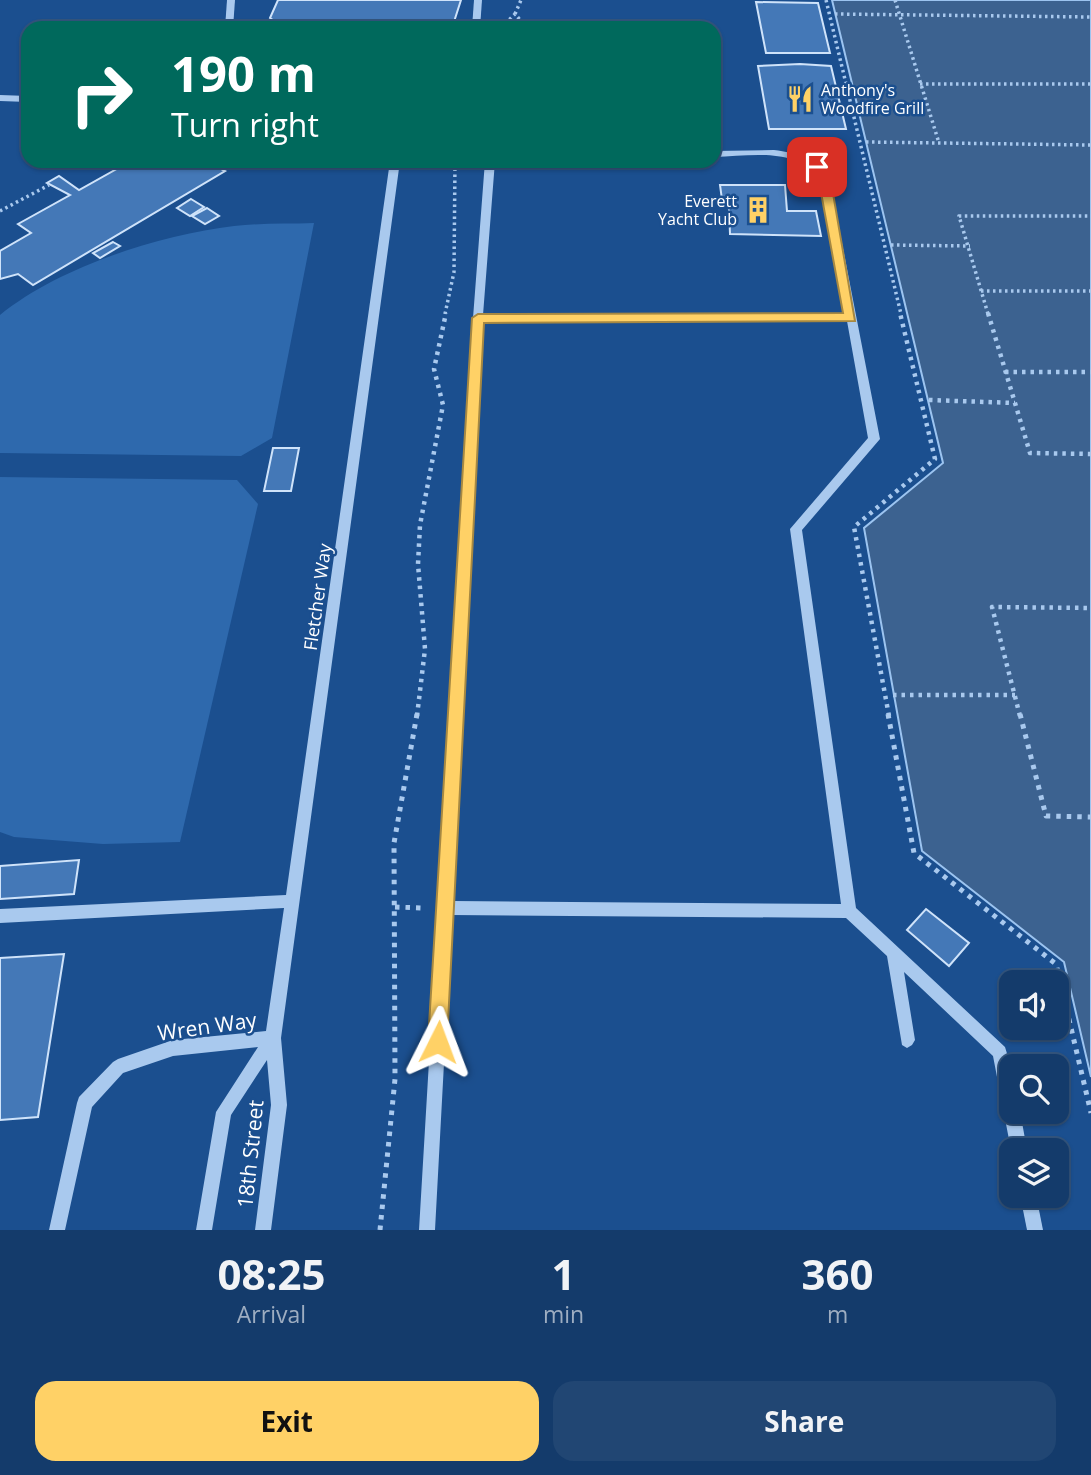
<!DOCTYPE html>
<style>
:root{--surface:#143b6b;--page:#214673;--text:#f1f3f6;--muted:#9dadc1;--line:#33557e;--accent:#ffd166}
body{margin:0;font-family:"Open Sans",sans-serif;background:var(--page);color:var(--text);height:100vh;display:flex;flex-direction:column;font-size:26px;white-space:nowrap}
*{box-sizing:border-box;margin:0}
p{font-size:23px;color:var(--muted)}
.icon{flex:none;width:38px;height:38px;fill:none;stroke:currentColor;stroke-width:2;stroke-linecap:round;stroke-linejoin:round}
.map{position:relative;height:1230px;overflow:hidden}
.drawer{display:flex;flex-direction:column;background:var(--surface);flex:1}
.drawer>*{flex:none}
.top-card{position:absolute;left:21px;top:21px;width:700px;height:147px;border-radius:21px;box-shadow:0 2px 5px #0004,0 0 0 2px var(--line);background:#00695c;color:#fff;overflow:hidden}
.controls{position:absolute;left:999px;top:970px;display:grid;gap:14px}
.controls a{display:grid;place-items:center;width:70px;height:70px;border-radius:14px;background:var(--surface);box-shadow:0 2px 5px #0004,0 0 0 2px var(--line);font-size:35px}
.pin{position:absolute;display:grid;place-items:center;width:60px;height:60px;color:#fff;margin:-30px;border-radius:14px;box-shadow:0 4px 10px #0006}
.me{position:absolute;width:77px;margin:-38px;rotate:3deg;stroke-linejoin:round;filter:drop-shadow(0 0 5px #0008)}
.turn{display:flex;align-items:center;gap:24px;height:147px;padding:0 35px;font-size:32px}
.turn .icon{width:91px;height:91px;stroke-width:2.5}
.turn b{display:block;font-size:49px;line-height:60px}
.eta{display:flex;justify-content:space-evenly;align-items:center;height:119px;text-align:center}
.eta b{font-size:42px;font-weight:700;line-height:49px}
.action{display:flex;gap:14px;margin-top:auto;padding:14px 35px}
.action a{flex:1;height:80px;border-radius:21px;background:var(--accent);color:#111;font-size:28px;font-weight:700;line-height:80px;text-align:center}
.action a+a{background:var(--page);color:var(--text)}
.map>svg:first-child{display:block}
</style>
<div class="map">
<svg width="1091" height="1230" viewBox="0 0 1091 1230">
<rect width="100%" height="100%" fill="#1b4f8f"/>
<g fill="#2e69ad">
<path d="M 314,223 L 272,438 L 241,456 L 0,453 L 0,315 C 59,267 159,235 234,226 C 260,223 288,224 314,223 Z"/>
<path d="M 0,477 L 237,480 L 258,504 L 180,842 L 103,844 L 14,837 L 0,832 Z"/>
</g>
<path fill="#3c6290" stroke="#9cc4f0" stroke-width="2" d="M 832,0 L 1091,0 L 1091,1077 L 1064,962 L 922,851 L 864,528 L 943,463 Z"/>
<g fill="#4478b7" stroke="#cfe3fa" stroke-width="2">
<path d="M 278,0 L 461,0 L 452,28 L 284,28 L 270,18 Z"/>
<path d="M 756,2 L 818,3 L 830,53 L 766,53 Z"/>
<path d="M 800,64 L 831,66 L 846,129 L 769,129 L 758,66 Z"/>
<path d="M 131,161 L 221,161 L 219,168 L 225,171 L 33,285 L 18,274 L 0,279 L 0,251 L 31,233 L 18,224 L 70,195 L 47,183 L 59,176 L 79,190 Z"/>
<path d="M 720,185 L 785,185 L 787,211 L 816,211 L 821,236 L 730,234 L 729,207 L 723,207 Z"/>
<path d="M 191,199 L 204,207 L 190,216 L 177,208 Z"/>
<path d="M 207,208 L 219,216 L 205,224 L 192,216 Z"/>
<path d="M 113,242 L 120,246 L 100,258 L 93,253 Z"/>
<path d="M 273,448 L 299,448 L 291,491 L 264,491 Z"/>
<path d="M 79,860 L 74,894 L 0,899 L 0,866 Z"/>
<path d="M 926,909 L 969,943 L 949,966 L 907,930 Z"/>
<path d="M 64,954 L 38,1117 L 0,1120 L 0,958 Z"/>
</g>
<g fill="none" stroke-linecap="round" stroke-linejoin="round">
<g stroke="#a9c9ee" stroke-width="3.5" stroke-dasharray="2.5 3.5" stroke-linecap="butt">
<path d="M 826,0 L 901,314"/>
<path d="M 895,0 L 939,143"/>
<path d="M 515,14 L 521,0"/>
<path d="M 835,14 L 1091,17"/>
<path d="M 501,28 L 515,14 L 527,28"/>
<path d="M 920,84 L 1091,84"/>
<path d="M 866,142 L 1091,145"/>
<path d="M 0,211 L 49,185"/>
<path d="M 891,245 L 970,246"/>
<path d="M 981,291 L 1091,291"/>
<path d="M 445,314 L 454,272 L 455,161"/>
<path d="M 988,314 L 959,216 L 1091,216"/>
</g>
<g stroke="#a9c9ee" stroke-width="4.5" stroke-dasharray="3.5 5" stroke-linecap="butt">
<path d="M 988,313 L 1030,453 L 1091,454"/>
<path d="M 1005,372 L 1091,372"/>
<path d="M 929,400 L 1015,403"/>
<path d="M 893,695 L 1015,695"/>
<path d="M 417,716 L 425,649 L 418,564 L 420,525 L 443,405 L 434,369 L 446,313"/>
<path d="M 889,716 L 854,527 L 935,459 L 900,313"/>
<path d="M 1020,716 L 992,607 L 1091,608"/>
</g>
<g stroke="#a9c9ee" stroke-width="5" stroke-dasharray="4.5 6" stroke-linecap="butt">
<path d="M 888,714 L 914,853 L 1056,964 L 1091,1113"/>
<path d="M 1020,714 L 1046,816 L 1091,817"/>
<path d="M 395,907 L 423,908"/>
<path d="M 380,1230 L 395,1079 L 394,843 L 417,714"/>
</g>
<g fill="#a9c9ee" fill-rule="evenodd">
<path d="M 227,0 L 235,0 L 233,28 L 225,28 Z"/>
<path d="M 474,0 L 482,0 L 480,28 L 472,28 Z"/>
<path d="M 0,95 L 28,96 L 28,102 L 0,101 Z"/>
<path d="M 774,150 C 797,153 813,158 829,176 L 880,439 L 802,530 L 856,908 L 1005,1047 L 1012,1070 L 1012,1111 L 1020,1111 L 1027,1150 L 1011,1150 L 993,1056 L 904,972 L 915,1040 L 912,1045 L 907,1048 L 902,1045 L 887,956 L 846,918 L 452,915 L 435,1230 L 419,1230 L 473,318 L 485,161 L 495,161 L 483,315 L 845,315 L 820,177 C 792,147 751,156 714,157 L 714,151 ZM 483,321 L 847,321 L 868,438 L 790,529 L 841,904 L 453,901 Z"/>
<path d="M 390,161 L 400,161 L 281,1038 L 287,1105 L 271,1230 L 255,1230 L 271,1105 L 267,1060 L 231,1115 L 212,1230 L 196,1230 L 216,1112 L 258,1047 L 173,1056 L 123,1073 L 92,1107 L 65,1230 L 49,1230 L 77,1103 L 79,1097 L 113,1062 L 118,1059 L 173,1040 L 266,1031 L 284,908 L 0,923 L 0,909 L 286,895 Z"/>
<path d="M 1020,1195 L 1036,1195 L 1043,1230 L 1027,1230 Z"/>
</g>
</g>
<path fill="#ffd166" stroke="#a68842" stroke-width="2" d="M 813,164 L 821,164 L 830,176 L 855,321 L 484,323 L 447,1042 L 445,1049 L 438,1052 L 430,1049 L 428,1042 L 472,318 L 478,314 L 843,313 L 818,176 L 811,167 Z"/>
<defs>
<symbol id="restaurant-bare" viewBox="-9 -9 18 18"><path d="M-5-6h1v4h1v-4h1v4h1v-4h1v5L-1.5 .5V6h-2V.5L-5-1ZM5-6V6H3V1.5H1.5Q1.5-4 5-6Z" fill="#ffd166" stroke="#1b4f8f" stroke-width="2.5" paint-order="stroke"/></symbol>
<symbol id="building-bare" viewBox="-9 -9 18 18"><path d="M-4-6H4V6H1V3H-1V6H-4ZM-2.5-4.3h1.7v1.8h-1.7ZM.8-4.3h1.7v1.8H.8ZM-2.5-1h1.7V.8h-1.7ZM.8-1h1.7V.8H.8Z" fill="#ffd166" stroke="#1b4f8f" stroke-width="2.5" paint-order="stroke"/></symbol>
</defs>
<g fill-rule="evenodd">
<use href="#restaurant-bare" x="781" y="80" width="38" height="38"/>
<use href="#building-bare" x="739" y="191" width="38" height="38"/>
</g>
<g text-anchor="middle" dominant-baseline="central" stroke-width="5" stroke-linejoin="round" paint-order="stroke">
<g font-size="16" fill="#fff" stroke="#1b4f8f" text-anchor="start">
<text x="821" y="90">Anthony's<tspan x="821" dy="18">Woodfire Grill</tspan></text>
<text x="737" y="201" text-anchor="end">Everett<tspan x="737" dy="18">Yacht Club</tspan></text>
</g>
<g font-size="18" fill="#fff" stroke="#1b4f8f">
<text transform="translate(317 597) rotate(-82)">Fletcher Way</text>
</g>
<g font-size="21" fill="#fff" stroke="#1b4f8f">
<text transform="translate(207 1026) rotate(-8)">Wren Way</text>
<text transform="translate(250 1154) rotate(-84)">18th Street</text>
</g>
</g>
</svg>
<div class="controls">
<a><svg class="icon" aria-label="sound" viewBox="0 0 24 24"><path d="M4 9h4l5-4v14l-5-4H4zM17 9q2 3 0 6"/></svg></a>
<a><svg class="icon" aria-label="search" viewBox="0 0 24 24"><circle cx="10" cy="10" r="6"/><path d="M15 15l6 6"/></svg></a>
<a><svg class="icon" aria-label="layers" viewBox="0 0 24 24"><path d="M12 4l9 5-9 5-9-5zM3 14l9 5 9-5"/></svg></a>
</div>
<div class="pin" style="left:817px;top:167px;background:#d93025"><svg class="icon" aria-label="arrive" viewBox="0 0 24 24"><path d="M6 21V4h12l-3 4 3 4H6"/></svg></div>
<svg class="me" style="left:438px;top:1042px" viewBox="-20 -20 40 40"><path d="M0-17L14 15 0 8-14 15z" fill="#ffd166" stroke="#fff" stroke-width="4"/></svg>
<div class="top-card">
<div class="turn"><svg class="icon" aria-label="right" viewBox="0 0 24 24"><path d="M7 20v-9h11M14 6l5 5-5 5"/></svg><div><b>190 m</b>Turn right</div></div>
</div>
</div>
<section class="drawer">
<div class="eta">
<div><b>08:25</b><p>Arrival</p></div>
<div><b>1</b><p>min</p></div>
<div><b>360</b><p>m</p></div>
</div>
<div class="action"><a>Exit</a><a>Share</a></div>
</section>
